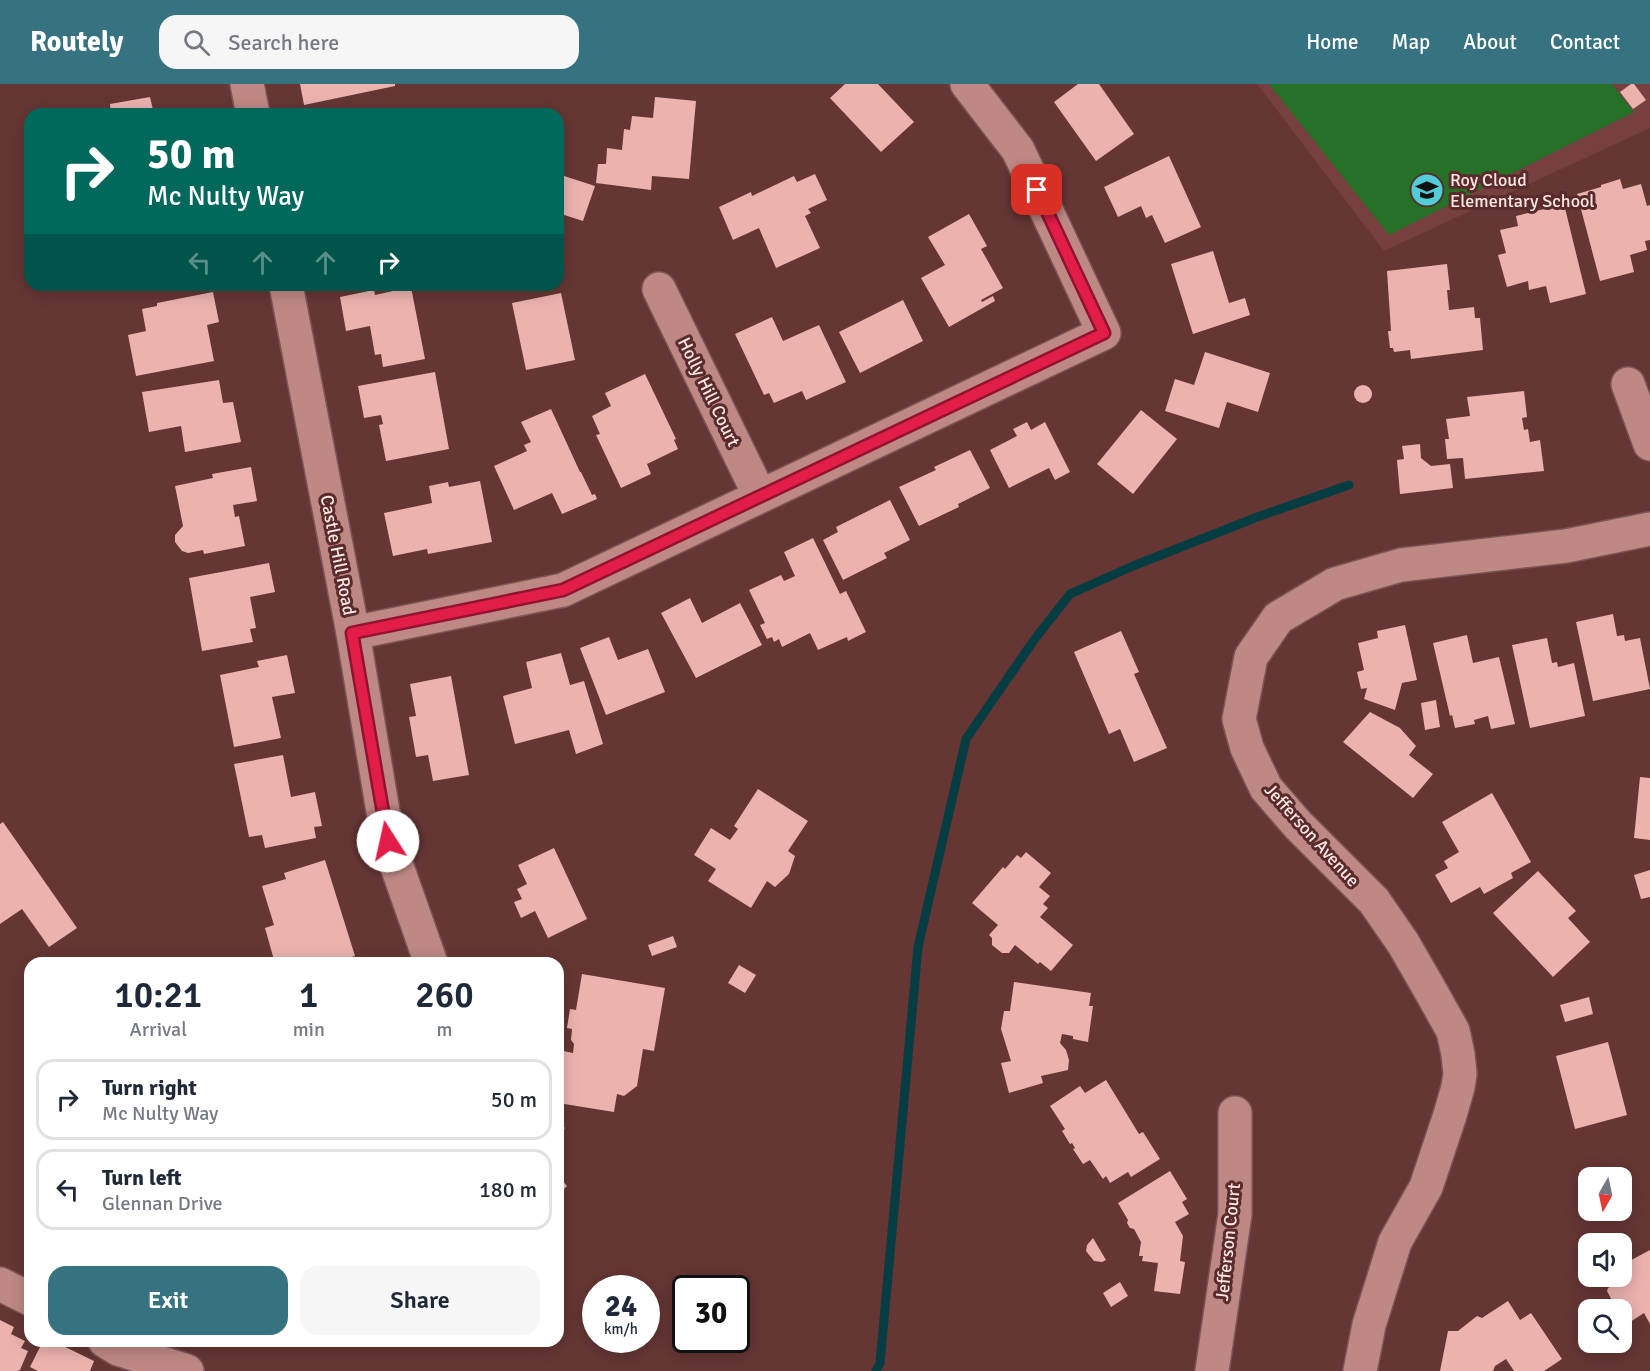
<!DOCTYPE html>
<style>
:root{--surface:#fff;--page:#f6f6f7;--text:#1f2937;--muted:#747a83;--line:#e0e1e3;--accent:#36727f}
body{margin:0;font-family:Signika,sans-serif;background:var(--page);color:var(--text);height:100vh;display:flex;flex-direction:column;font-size:22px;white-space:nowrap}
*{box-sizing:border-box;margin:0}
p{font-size:20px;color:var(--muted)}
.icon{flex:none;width:33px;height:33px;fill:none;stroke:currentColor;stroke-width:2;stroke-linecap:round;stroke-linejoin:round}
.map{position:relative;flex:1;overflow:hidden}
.side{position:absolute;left:24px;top:873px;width:540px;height:390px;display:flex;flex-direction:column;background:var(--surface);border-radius:18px;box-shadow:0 3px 15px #0003}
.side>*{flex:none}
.guide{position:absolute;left:24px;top:24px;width:540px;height:183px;border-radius:18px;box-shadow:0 3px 15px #0003;background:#00695c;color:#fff;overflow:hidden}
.needle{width:39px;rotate:189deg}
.fabs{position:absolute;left:1578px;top:1083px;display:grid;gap:12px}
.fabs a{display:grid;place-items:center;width:54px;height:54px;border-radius:12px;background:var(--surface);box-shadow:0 3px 15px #0003;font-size:30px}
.speed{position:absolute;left:582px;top:1191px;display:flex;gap:12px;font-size:30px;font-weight:700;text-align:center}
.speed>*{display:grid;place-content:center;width:78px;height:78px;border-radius:50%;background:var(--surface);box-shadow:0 3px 15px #0003;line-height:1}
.speed small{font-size:15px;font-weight:400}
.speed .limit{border:3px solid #111;border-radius:9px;background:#fff;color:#111}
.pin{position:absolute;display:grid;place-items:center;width:51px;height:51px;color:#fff;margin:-26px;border-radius:12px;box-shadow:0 3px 9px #0006}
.me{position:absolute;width:66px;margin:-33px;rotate:350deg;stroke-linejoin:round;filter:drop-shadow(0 0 4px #0008)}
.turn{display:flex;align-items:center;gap:21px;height:126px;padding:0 24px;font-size:27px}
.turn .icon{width:78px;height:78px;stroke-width:2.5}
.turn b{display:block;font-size:42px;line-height:51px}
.lanes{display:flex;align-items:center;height:57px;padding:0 24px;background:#0003;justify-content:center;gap:30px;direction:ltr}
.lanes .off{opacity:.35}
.eta{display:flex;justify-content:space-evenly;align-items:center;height:102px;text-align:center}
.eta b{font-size:36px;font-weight:600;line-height:42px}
.cta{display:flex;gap:12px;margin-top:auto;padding:12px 24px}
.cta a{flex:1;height:69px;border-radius:18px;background:var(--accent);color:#fff;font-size:24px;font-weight:600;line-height:69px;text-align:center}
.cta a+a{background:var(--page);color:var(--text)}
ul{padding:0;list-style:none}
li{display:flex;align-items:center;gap:18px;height:81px;margin:0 12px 9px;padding:0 12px;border:3px solid var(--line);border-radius:18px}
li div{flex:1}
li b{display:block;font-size:22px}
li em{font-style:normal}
header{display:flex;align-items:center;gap:36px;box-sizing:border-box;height:84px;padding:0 30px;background:var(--accent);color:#fff}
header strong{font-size:28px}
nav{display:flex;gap:33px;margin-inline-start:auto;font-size:21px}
.search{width:420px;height:54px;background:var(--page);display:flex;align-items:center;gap:15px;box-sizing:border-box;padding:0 21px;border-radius:18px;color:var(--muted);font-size:22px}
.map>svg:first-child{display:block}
</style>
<header>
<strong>Routely</strong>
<div class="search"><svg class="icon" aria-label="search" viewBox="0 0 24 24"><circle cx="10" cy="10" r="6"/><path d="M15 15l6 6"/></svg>Search here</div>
<nav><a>Home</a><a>Map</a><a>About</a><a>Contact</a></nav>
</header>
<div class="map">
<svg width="1650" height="1287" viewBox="0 0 1650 1287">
<rect width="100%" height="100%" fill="#653634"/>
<path fill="#75403e" d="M 1257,0 L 1650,0 L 1650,44 L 1384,167 Z"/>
<path fill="#277027" d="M 1269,0 L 1612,0 L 1634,28 L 1389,151 Z"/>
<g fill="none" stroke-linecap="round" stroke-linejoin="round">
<path stroke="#063d42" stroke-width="9" d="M 876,1287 L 880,1279 L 918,863 L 966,655 L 1034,556 L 1070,510 L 1133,482 L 1260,432 L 1349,401"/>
</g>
<g fill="#ebb2ae">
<path d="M 300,0 L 395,0 L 395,2 L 304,21 Z"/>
<path d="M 845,0 L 878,0 L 914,38 L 881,68 L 830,14 Z"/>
<path d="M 1078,0 L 1099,0 L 1134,50 L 1096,77 L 1054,18 Z"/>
<path d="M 1631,0 L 1634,0 L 1646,16 L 1633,25 L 1620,8 Z"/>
<path d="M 150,13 L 154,30 L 111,30 L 110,20 Z"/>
<path d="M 655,13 L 696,17 L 689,95 L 652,92 L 651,106 L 596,99 L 598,80 L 606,80 L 607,64 L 622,66 L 624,45 L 630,46 L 632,32 L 653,34 Z"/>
<path d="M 1169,72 L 1201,143 L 1165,159 L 1152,131 L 1146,134 L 1141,122 L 1118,133 L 1104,103 Z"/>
<path d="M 558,90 L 595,102 L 583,137 L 558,129 Z"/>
<path d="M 815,90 L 827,116 L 808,125 L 811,129 L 805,132 L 820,164 L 776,184 L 759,144 L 733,156 L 719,123 L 751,108 L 752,112 L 794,92 L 797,98 Z"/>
<path d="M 1620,95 L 1623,105 L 1641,100 L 1647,122 L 1650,121 L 1650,156 L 1645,157 L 1647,166 L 1630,171 L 1634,188 L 1600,197 L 1577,110 L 1601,103 L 1601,101 Z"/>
<path d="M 1564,120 L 1586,210 L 1550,219 L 1546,202 L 1529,206 L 1528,197 L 1507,203 L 1498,171 L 1506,169 L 1500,146 L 1518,142 L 1516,132 Z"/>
<path d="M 969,130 L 987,162 L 981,165 L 1003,204 L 981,216 L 982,218 L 993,212 L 995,217 L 949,243 L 921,194 L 945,181 L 928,153 Z"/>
<path d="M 1213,167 L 1229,219 L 1245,214 L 1250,231 L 1193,250 L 1171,180 Z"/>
<path d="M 1447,180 L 1450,206 L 1447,206 L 1449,226 L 1474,223 L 1475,234 L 1480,234 L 1483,266 L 1411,275 L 1410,266 L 1394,268 L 1393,264 L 1390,264 L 1388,247 L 1391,247 L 1387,187 Z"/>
<path d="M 411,203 L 425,275 L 383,283 L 381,270 L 375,271 L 370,242 L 346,247 L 340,213 L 374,206 L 375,211 Z"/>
<path d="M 213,208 L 219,238 L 207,241 L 214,277 L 136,292 L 128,251 L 146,247 L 142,225 L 157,222 L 157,219 Z"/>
<path d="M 561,209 L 575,276 L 526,286 L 512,219 Z"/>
<path d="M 903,216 L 923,257 L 860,289 L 839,248 Z"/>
<path d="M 772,233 L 783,257 L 819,241 L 846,298 L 806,316 L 802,307 L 774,319 L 769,309 L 764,311 L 735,250 Z"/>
<path d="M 1205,268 L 1270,289 L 1258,328 L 1227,318 L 1219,344 L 1165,327 L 1175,295 L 1194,301 Z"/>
<path d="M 435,288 L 449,365 L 386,377 L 379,341 L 383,340 L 381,331 L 364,334 L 358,302 Z"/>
<path d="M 645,290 L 676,355 L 674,356 L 678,365 L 647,380 L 651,390 L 621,404 L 596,351 L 600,350 L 592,332 L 611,322 L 605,309 Z"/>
<path d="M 219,296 L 223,319 L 233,318 L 241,358 L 185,368 L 181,342 L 149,348 L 142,308 Z"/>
<circle cx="1363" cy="310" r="9"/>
<path d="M 1524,307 L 1527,333 L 1522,334 L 1524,346 L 1528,345 L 1530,358 L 1540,356 L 1544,387 L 1465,395 L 1463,374 L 1447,375 L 1445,355 L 1449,355 L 1446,335 L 1470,332 L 1467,313 Z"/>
<path d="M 551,325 L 580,388 L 581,388 L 592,411 L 595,410 L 597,415 L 562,430 L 552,409 L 514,426 L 494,382 L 527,367 L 524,361 L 531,358 L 521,338 Z"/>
<path d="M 1141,326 L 1177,355 L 1133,410 L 1097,380 Z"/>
<path d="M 1027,338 L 1031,346 L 1045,338 L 1070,388 L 1055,396 L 1049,384 L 1009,404 L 990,366 L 1017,352 L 1013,345 Z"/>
<path d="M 1420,360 L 1421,374 L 1431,382 L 1450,380 L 1453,404 L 1400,410 L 1397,376 L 1404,375 L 1402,362 Z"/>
<path d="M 970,366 L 990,404 L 958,420 L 959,423 L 919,442 L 899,403 L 936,386 L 934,383 Z"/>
<path d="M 251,383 L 257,417 L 233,421 L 235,433 L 239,432 L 245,462 L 204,470 L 203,466 L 188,469 L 182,467 L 175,458 L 175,451 L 183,442 L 175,402 L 213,394 L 212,390 Z"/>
<path d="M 480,397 L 492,458 L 428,470 L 427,465 L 393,472 L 384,429 L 432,419 L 429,402 L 448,398 L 449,403 Z"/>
<path d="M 890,416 L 910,456 L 884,469 L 887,474 L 843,496 L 823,456 L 838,448 L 836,443 Z"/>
<path d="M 813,454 L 840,510 L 846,507 L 866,548 L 848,557 L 847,553 L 818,566 L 810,549 L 782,563 L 779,555 L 774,558 L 772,553 L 767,555 L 760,541 L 765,539 L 749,506 L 781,491 L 784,497 L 795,492 L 784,468 Z"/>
<path d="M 269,479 L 275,508 L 250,513 L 256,544 L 250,545 L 253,558 L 202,567 L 189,494 Z"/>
<path d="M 690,514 L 702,539 L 740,519 L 762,561 L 696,594 L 661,529 Z"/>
<path d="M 1613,530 L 1617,552 L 1624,551 L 1625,557 L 1640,554 L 1650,605 L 1593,617 L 1576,538 Z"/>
<path d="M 1405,541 L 1417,596 L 1402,599 L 1395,626 L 1364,615 L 1367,604 L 1361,605 L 1357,588 L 1364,586 L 1358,559 L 1378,554 L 1377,547 Z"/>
<path d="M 1121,547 L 1139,588 L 1134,590 L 1167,664 L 1134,678 L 1120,645 L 1109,650 L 1074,568 Z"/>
<path d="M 1467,551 L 1473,579 L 1499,573 L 1515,640 L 1491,645 L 1488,632 L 1474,636 L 1475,640 L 1455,644 L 1452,631 L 1450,632 L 1433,559 Z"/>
<path d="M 609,553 L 618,576 L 648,565 L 665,608 L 606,631 L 580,564 Z"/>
<path d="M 1547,554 L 1552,579 L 1557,578 L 1558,583 L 1574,579 L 1585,632 L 1530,644 L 1512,561 Z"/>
<path d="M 561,569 L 570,601 L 584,597 L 603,660 L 576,670 L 569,646 L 515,660 L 503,612 L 532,604 L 526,578 Z"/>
<path d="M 287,571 L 295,609 L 272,613 L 281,654 L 234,663 L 220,591 L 259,583 L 257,577 Z"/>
<path d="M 451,592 L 469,691 L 433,697 L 428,671 L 416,673 L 409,633 L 416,632 L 410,600 Z"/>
<path d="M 1436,616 L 1440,643 L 1425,646 L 1421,619 Z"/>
<path d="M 1370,628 L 1400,644 L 1416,662 L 1409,671 L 1433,690 L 1413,714 L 1343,658 Z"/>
<path d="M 283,671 L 291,713 L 315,708 L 322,742 L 314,743 L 316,754 L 265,764 L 262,751 L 249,753 L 234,680 Z"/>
<path d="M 1640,693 L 1650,694 L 1650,756 L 1634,754 Z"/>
<path d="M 758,705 L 808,737 L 788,767 L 795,772 L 789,790 L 775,803 L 767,797 L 751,824 L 708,797 L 716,785 L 694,771 L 711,744 L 730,756 L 738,745 L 734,742 Z"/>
<path d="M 1492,709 L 1531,778 L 1511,789 L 1513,794 L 1484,810 L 1480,803 L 1451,819 L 1435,791 L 1448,784 L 1444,777 L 1459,768 L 1442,738 Z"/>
<path d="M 3,738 L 77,844 L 49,863 L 22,825 L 0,840 L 0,740 Z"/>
<path d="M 554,764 L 587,835 L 548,854 L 535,827 L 521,834 L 514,818 L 522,815 L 517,805 L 527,800 L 518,781 Z"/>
<path d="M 1026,768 L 1051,789 L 1039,803 L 1050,812 L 1043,820 L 1048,824 L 1040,833 L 1073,861 L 1051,887 L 1040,878 L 1038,880 L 1015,861 L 1009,869 L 1002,869 L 992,861 L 992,854 L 989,851 L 998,841 L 972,819 L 1003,783 L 1005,785 L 1017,771 L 1021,774 Z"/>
<path d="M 325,776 L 355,872 L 331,879 L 286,879 L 284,873 L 274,876 L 265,844 L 274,841 L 262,802 L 286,795 L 284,789 Z"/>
<path d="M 1650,786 L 1650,813 L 1641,815 L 1634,791 Z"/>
<path d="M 1538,787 L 1576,827 L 1568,834 L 1590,858 L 1553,893 L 1493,829 Z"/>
<path d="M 673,852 L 677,863 L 652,872 L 648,861 Z"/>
<path d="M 739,881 L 756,891 L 745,909 L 728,899 Z"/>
<path d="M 582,890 L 665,904 L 654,967 L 643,965 L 637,1002 L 624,1012 L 617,1010 L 614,1028 L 558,1019 L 559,966 L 573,969 L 574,960 L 571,956 L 572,945 L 567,944 L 570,925 L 576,926 Z"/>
<path d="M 1014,898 L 1091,909 L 1089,922 L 1093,922 L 1088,958 L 1073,955 L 1073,952 L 1062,950 L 1060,959 L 1066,966 L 1069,976 L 1068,986 L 1041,992 L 1043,999 L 1009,1009 L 1001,979 L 1011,977 L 1001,945 L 1004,927 L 1010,927 Z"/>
<path d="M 1589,913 L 1593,930 L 1565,938 L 1560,921 Z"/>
<path d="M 1608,958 L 1627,1031 L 1575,1045 L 1556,972 Z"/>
<path d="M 1106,996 L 1139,1050 L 1143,1048 L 1160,1075 L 1131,1093 L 1128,1088 L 1110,1099 L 1106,1092 L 1103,1095 L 1090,1076 L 1083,1080 L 1073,1065 L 1075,1064 L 1072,1059 L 1070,1060 L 1062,1047 L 1065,1045 L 1050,1022 L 1080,1002 L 1085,1009 Z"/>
<path d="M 558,1037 L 565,1044 L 558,1052 Z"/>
<path d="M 1170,1087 L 1187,1115 L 1182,1118 L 1189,1130 L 1175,1138 L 1183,1152 L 1180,1177 L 1185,1178 L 1180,1210 L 1154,1207 L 1158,1179 L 1142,1177 L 1143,1172 L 1139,1172 L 1141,1158 L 1134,1145 L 1130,1144 L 1127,1139 L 1128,1136 L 1118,1119 Z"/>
<path d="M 558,1092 L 567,1102 L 558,1111 Z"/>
<path d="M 1093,1154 L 1106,1176 L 1102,1178 L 1094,1177 L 1086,1167 L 1087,1161 Z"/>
<path d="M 1650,1166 L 1650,1240 L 1644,1229 L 1627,1240 L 1624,1239 L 1622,1235 L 1622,1226 L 1617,1226 L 1607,1207 L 1608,1204 L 1628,1192 L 1622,1181 Z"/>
<path d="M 1120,1198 L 1128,1212 L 1111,1223 L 1103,1209 Z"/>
<path d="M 1508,1217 L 1520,1236 L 1531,1229 L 1562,1275 L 1544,1287 L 1514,1287 L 1506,1275 L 1495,1282 L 1493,1287 L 1440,1287 L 1448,1247 L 1458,1247 L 1477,1232 L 1482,1234 Z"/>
<path d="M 0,1236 L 14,1243 L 11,1250 L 25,1257 L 21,1264 L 28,1267 L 20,1286 L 17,1287 L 0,1287 Z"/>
<path d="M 43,1257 L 53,1257 L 94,1277 L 90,1287 L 38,1287 L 30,1283 Z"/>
</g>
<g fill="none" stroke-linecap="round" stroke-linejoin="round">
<defs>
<g id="minor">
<path d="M 247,0 L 253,30"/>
<path d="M 286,201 L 353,549 L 388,757 L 431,879"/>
<path d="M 659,205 L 760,412"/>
<path d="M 1628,300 L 1650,360"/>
<path d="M 353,549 L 563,506 L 1104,249 L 1018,66 L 967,0"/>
<path d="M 0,1200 L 30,1215"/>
<path d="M 105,1257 L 118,1265 L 187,1287"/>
<path d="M 1212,1287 L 1235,1130 L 1235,1029"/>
<path d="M 1360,1287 L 1369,1241 L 1395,1158 L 1426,1103 L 1450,1031 L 1458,1003 L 1460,990 L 1458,970 L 1453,947 L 1429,904 L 1403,859 L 1374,817 L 1298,741 L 1266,704 L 1247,664 L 1239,635 L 1251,573 L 1278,534 L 1335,500 L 1401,481 L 1566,462 L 1650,445"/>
</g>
</defs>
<use href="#minor" stroke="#7b5553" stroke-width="36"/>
<use href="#minor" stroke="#be8884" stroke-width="33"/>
</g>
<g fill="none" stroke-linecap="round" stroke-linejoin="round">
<defs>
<path id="route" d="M 388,757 L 352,549 L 563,506 L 1104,249 L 1037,106"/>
</defs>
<use href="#route" stroke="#92132f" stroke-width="15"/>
<use href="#route" stroke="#e11d48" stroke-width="10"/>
</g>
<defs>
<symbol id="school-disc" viewBox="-11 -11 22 22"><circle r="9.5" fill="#52ccd6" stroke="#592b2a"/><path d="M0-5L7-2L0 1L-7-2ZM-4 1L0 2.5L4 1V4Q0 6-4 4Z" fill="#111"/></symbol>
</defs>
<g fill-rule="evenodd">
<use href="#school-disc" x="1408" y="87" width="38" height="38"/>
</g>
<g text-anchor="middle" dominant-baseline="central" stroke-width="6" stroke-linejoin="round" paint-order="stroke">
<g font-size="18" fill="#fee6e4" stroke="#592b2a" text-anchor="start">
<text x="1450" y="96">Roy Cloud<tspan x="1450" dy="21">Elementary School</tspan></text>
</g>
<g font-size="18" fill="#fee6e4" stroke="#592b2a">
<text transform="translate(709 308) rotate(64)">Holly Hill Court</text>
<text transform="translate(338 471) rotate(79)">Castle Hill Road</text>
<text transform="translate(1312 751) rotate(48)">Jefferson Avenue</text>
<text transform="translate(1228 1158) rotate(-84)">Jefferson Court</text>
</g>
</g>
</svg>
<div class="fabs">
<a><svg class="needle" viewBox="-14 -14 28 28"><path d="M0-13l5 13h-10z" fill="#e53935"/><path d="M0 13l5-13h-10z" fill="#747a83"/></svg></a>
<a><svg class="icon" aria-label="sound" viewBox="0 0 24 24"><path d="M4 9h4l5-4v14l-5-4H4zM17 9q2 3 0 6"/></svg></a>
<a><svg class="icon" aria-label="search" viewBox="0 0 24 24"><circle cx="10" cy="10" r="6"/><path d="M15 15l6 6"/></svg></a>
</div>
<div class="speed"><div>24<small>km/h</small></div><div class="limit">30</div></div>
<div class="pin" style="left:1037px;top:106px;background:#d93025"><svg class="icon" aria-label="arrive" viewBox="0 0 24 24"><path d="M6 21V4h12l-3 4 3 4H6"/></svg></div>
<svg class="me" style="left:388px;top:757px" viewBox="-20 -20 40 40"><circle r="19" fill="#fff"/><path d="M0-13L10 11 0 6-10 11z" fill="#e11d48"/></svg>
<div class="guide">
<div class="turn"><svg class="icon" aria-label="right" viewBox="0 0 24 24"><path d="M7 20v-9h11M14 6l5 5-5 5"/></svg><div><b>50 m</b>Mc Nulty Way</div></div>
<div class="lanes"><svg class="icon off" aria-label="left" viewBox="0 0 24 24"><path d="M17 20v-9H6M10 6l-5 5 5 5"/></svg><svg class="icon off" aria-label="ahead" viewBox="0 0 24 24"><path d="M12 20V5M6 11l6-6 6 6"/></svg><svg class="icon off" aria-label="ahead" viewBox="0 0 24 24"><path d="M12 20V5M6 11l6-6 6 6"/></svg><svg class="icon" aria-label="right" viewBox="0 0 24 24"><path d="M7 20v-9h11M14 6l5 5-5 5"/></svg></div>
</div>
<section class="side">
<div class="eta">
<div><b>10:21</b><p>Arrival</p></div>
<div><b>1</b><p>min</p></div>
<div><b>260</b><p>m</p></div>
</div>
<ul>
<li><svg class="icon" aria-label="right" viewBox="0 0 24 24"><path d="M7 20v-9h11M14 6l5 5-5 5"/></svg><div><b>Turn right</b><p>Mc Nulty Way</p></div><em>50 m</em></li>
<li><svg class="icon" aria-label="left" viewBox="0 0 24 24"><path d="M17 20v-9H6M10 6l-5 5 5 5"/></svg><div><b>Turn left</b><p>Glennan Drive</p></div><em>180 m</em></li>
</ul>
<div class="cta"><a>Exit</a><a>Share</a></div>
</section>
</div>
